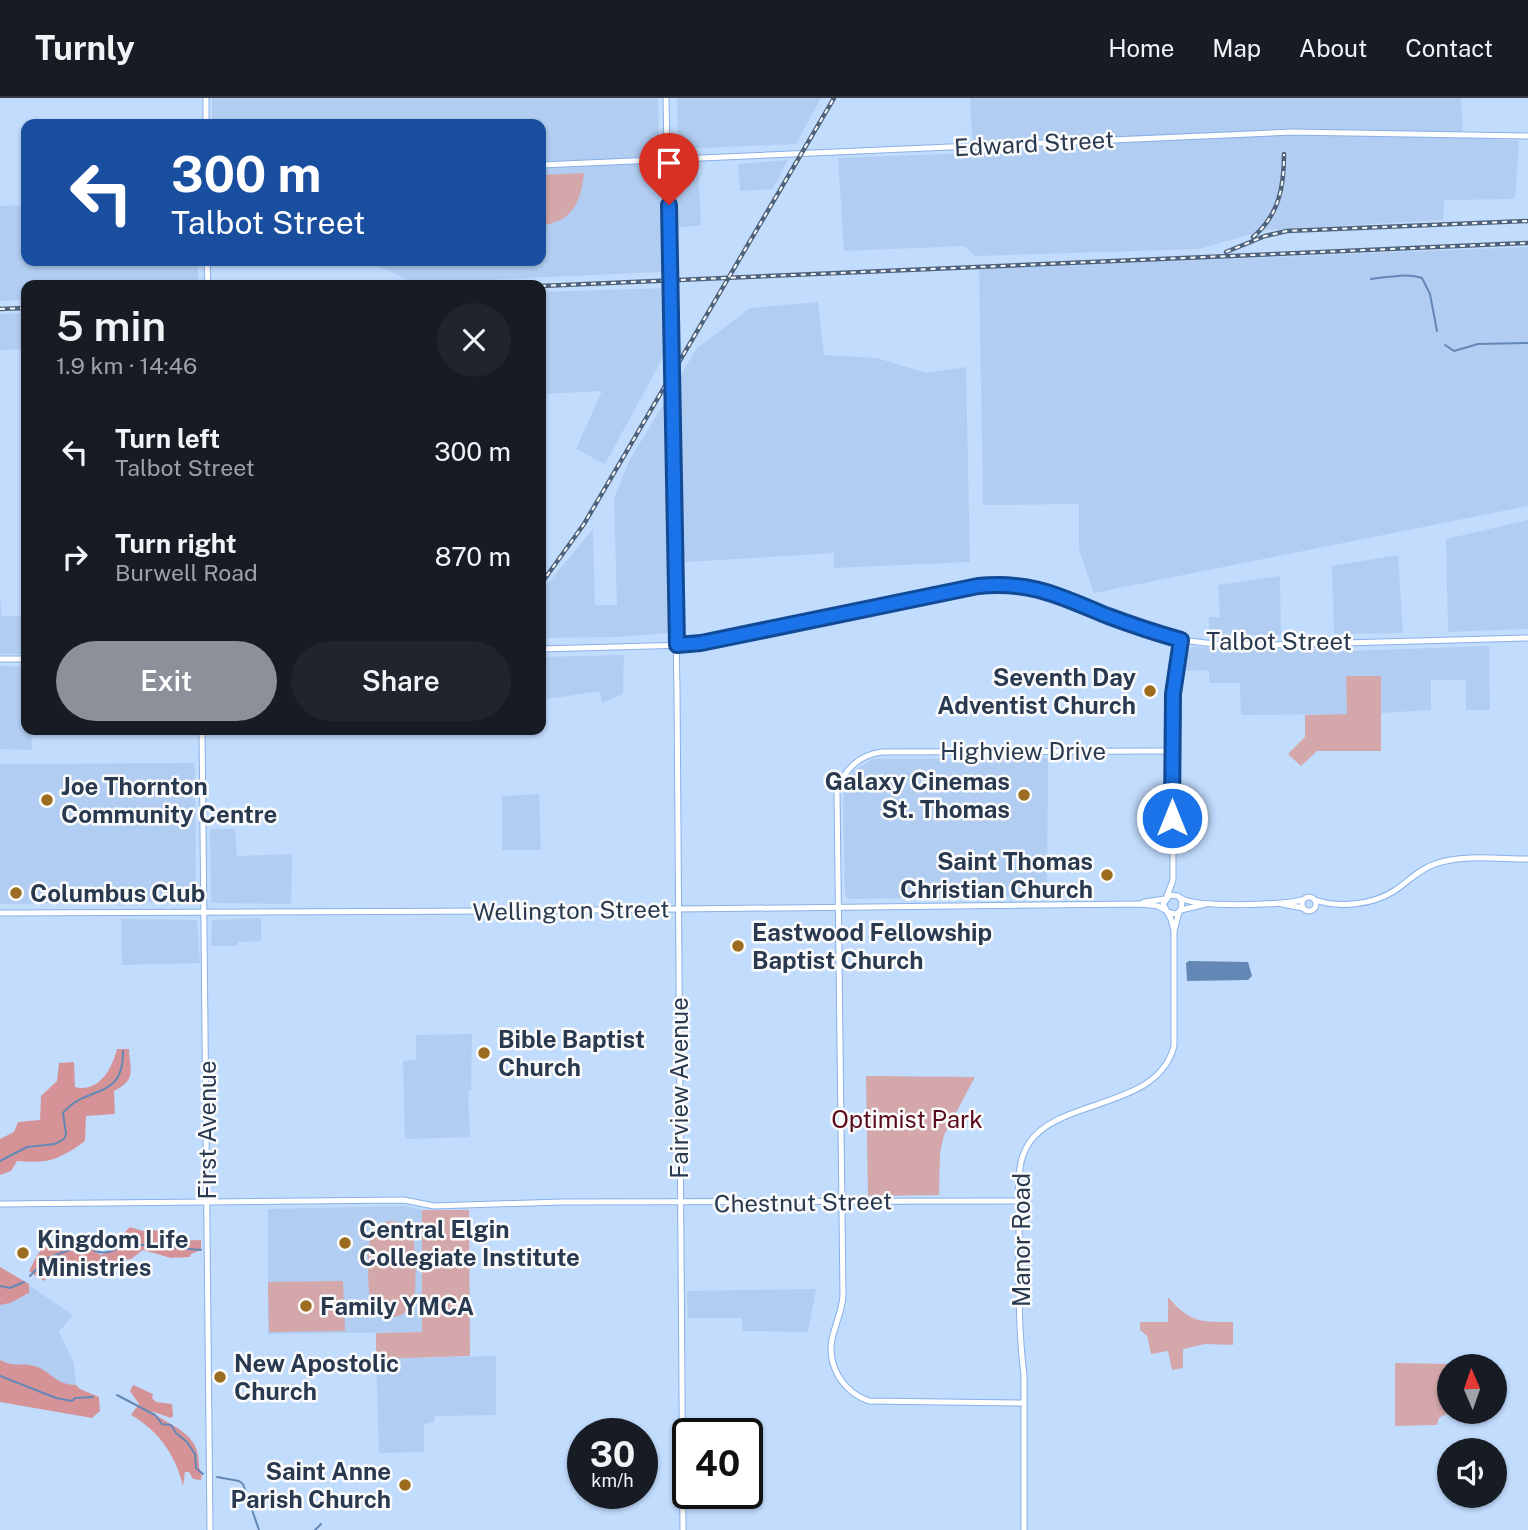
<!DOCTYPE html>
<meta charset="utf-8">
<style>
:root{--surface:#171b24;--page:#20242c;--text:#f1f3f6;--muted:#9ea1a6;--line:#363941;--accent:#8c9099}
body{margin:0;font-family:"Public Sans",sans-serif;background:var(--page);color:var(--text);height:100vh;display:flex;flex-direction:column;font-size:26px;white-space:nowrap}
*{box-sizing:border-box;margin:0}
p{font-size:23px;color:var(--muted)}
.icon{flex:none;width:38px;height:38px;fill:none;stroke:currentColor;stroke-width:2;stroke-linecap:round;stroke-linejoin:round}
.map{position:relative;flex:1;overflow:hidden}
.details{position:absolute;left:21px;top:182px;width:525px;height:455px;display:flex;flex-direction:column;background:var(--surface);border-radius:14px;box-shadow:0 2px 5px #0004}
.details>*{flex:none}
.top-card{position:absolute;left:21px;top:21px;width:525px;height:147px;border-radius:14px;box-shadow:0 2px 5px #0004;background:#1a4fa0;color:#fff;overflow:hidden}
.needle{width:46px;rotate:358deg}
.tools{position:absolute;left:1437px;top:1256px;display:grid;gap:14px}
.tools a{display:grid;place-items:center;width:70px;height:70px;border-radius:50%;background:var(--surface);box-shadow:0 2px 5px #0004;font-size:35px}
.speed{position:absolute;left:567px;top:1320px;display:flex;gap:14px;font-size:35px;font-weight:700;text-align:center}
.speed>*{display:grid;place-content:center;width:91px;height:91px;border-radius:50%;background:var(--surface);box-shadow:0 2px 5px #0004;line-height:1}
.speed small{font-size:18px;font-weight:400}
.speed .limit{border:4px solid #111;border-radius:10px;background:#fff;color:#111}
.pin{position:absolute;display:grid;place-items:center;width:60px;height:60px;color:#fff;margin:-72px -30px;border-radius:50% 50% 50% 0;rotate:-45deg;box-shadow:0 0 7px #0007}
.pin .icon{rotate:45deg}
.me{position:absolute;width:77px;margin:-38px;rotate:0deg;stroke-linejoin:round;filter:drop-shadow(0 0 5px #0008)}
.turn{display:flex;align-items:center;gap:24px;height:147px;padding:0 35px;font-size:32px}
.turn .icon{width:91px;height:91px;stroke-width:2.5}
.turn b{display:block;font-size:49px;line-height:60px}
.round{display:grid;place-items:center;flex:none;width:74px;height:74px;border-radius:37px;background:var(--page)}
.overview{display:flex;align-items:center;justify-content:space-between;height:119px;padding:0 35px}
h1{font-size:42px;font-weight:600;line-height:52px}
.button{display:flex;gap:14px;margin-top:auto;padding:14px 35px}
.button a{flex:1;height:80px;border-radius:42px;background:var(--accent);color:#fff;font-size:28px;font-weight:600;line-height:80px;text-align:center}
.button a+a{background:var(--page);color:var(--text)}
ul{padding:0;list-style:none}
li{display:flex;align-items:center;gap:21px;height:105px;padding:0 35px}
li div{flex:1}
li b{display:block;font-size:26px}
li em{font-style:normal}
header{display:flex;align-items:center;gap:42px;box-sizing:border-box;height:98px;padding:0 35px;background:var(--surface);border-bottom:2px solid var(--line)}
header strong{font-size:33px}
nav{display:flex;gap:38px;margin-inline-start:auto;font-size:24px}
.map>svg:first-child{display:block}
</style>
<header>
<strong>Turnly</strong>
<nav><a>Home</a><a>Map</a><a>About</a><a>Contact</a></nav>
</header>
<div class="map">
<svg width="1528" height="1432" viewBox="0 0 1528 1432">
<rect width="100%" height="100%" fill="#c2dcfe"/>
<g fill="#b1cdf1">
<path d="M 212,0 L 658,0 L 662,174 L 415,185 L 367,163 L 541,163 L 541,26 L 352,26 L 351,22 L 310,23 L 309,26 L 212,26 Z"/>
<path d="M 677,0 L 821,0 L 796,46 L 678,51 Z"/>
<path d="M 970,0 L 1461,0 L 1463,39 L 1519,43 L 1515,101 L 1444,102 L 1443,122 L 1265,132 L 1199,151 L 975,158 L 964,148 L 844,153 L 838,60 L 973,55 Z"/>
<path d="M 788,62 L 773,91 L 740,93 L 738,66 Z"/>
<path d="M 698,68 L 701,127 L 676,130 L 674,69 Z"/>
<path d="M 26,107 L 26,163 L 198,163 L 198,187 L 26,187 L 26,202 L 0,203 L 0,108 Z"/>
<path d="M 1528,149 L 1528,408 L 1094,495 L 1079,452 L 1079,406 L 983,407 L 979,171 Z"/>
<path d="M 668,190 L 666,254 L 605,366 L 576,351 L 602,293 L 541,296 L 541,194 Z"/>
<path d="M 818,204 L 824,257 L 877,260 L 926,275 L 966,269 L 970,464 L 834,470 L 834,455 L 671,465 L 668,535 L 618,539 L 541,540 L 541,494 L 593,431 L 595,507 L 617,507 L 614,401 L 629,363 L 697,250 L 750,210 Z"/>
<path d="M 26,215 L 26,251 L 0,252 L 0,216 Z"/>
<path d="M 1528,422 L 1528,531 L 1448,534 L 1446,441 Z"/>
<path d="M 1398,457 L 1403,535 L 1334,536 L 1332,468 Z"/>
<path d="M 1280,478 L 1281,538 L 1209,536 L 1209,519 L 1220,519 L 1218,487 Z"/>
<path d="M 0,498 L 2,518 L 23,518 L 23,525 L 26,525 L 26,556 L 0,556 Z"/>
<path d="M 1489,548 L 1490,612 L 1466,612 L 1466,582 L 1431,582 L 1431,612 L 1381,615 L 1380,578 L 1346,579 L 1347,616 L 1241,617 L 1240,585 L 1209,585 L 1209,572 L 1184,573 L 1188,553 L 1192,549 L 1348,553 Z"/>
<path d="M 624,557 L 623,596 L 602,605 L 600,593 L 541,602 L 541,559 Z"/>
<path d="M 0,568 L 26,569 L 26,632 L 31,632 L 32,652 L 0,651 Z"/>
<path d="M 1048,660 L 1047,798 L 848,801 L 845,797 L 843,697 L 852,674 L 872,661 Z"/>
<path d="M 195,665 L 196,804 L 0,806 L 0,666 Z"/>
<path d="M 539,696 L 541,752 L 502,752 L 502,698 Z"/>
<path d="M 210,731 L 235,731 L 237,758 L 292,756 L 291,806 L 211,805 Z"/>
<path d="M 261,820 L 261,843 L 238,844 L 237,848 L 211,848 L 212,822 Z"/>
<path d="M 121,821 L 197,822 L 200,865 L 122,867 Z"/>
<path d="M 472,936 L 471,992 L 468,992 L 470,1039 L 405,1041 L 403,963 L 416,962 L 416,937 Z"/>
<path d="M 405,1108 L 422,1112 L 422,1234 L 268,1236 L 268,1111 Z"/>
<path d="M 30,1188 L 73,1217 L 59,1234 L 74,1265 L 76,1287 L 64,1287 L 34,1268 L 12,1268 L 0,1262 L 0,1207 L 6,1206 L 27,1197 Z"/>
<path d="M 816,1191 L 808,1234 L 742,1233 L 742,1220 L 688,1220 L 687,1193 Z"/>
<path d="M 496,1258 L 496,1317 L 435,1318 L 434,1324 L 424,1326 L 424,1354 L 379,1355 L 376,1261 Z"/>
</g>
<g fill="#d4a7aa">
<path d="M 584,75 C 581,103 572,125 541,127 L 541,77 Z"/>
<path d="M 1346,578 L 1381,578 L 1381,653 L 1317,653 L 1301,668 L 1288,656 L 1305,639 L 1305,617 L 1347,616 Z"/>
<path d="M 866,978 L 975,979 L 944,1037 L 940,1055 L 939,1097 L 868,1098 Z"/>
<path d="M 422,1112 L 469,1112 L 470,1258 L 376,1261 L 376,1235 L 422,1234 Z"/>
<path d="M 390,1123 C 399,1123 407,1127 412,1136 C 416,1144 417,1196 413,1205 C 409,1213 401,1219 391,1219 C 382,1218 374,1212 371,1204 C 367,1193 367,1144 372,1134 C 376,1127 382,1125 390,1123 Z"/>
<path d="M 343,1183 L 345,1233 L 269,1234 L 268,1184 Z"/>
<path d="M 1168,1199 C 1190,1225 1201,1224 1233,1224 L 1233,1247 L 1205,1246 L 1183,1251 L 1183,1270 L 1172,1272 L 1168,1253 L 1151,1256 L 1147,1238 L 1140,1232 L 1140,1224 L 1168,1224 Z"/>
<path d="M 1395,1265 L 1452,1266 L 1453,1269 L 1449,1269 L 1449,1314 L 1455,1314 L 1456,1321 L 1446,1316 L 1439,1320 L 1437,1327 L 1395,1328 Z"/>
</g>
<g fill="#d59397">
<path d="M 117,951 L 129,951 C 130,974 137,981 114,993 L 115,1016 L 86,1018 L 85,1043 C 60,1061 49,1066 17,1063 L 11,1073 L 0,1077 L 0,1041 L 14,1034 L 18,1024 L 40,1022 L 41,998 L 57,983 L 59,965 L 74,964 L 75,989 C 99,995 112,971 117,951 Z"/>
<path d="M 130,1129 L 143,1133 L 164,1132 L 177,1143 L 201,1142 L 201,1152 L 191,1156 L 190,1159 L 171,1160 L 143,1152 L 131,1161 L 98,1165 L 78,1174 L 59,1162 L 44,1183 L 29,1173 C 33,1166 37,1154 44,1150 C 60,1137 86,1147 101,1157 L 118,1150 L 126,1133 Z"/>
<path d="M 0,1169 L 29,1186 L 29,1195 L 10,1205 L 0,1207 Z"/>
<path d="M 0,1262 C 16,1270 20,1264 34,1268 C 51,1272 54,1287 76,1287 L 80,1291 L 99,1299 L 100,1313 L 92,1320 L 0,1304 Z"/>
<path d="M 133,1287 L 153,1296 L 152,1300 L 156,1304 L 172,1306 L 173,1318 L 171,1320 L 151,1313 C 174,1331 199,1334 199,1367 C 199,1373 203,1375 201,1382 L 193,1381 L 189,1374 L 185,1374 L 183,1388 C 176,1358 159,1333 131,1317 L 139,1306 L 130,1293 Z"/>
</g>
<path fill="#6488b6" d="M 1189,863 L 1248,864 L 1252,878 L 1248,882 L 1187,883 L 1186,865 Z"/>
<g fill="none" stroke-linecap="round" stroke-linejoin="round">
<g stroke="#6488b6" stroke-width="2">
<path d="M 1371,181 C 1388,179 1406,175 1422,180 L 1430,196 L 1437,233"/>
<path d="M 1445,247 L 1454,253 L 1478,246 L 1528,245"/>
<path d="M 0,1063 L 27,1049 L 55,1046 L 64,1041 L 66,1036 L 63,1015 C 86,986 124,1004 123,953"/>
<path d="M 30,1178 L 46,1161 L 84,1146 C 92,1148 91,1153 99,1154 C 112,1157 120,1146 132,1146 L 201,1152"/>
<path d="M 0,1188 L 10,1190 L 24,1184"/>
<path d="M 0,1278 L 56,1300 L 72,1303 L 75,1300 L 93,1299"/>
<path d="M 117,1297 L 155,1317 L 162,1326 L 171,1327 L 176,1335 L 187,1344 L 195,1356 L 196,1370 L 203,1376"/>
<path d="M 217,1379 L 239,1383 L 243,1386 L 259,1432"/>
<path d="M 315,1432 L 321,1426"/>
</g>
<defs>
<g id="secondary">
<path d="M 206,0 L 206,26"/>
<path d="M 666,0 L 677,591 L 683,1432"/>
<path d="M 541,67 L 1292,34 L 1528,38"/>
<path d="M 207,163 L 208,187"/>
<path d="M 541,551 L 687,547 L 978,488 L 1010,487 L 1042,491 L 1071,501 L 1141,530 L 1181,542 L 1214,546 L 1269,547 L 1528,540"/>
<path d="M 0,561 L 26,561"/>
<path d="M 202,632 L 210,1432"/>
<path d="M 1167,798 L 1173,782 L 1173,596 L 1181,542"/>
<circle cx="1309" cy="806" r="7"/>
<path d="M 1181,800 C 1195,810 1285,807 1302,802"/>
<path d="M 1315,802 C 1339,810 1372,807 1394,793 C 1408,784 1419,771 1435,766 C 1463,756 1499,761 1528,761"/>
<path d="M 1141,806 L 1144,804 L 1165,801"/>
<path d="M 1282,806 L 1303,810"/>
<path d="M 1181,812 L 1206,806"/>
<path d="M 1167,814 L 1176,816 L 1181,812 L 1182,803 L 1178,798 L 1170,797 L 1163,806 L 1171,821 L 1174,833"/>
<path d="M 0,815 L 499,813 L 1141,806 L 1158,808 L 1165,812"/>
<path d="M 0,1106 L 404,1102 L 434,1108 L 561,1104 L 1019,1103"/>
<path d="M 1024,1305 L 869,1303 C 843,1294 827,1268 832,1241 C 835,1227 842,1213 843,1198 L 837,694 C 843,672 859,657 882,654 L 1172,653"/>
<path d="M 1024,1432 L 1024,1277 C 1018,1230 1019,1181 1019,1134 C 1019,1113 1017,1090 1020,1070 C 1021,1061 1024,1053 1029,1045 C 1060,999 1158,1012 1174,948 L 1174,833 L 1179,814"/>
</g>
</defs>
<use href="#secondary" stroke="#87b1e7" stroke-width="7"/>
<use href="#secondary" stroke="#fff" stroke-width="5"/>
<defs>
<g id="rail">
<path d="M 1253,139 C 1279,117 1284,89 1284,56"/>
<path d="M 1226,154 L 1265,138 L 1287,133 L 1528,123"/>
<path d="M 541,188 L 1528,145"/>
<path d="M 0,211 L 26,210"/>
<path d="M 541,486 L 584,426 L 834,0"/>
</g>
</defs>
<use href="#rail" stroke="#4f627b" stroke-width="4.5"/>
<use href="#rail" stroke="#fbfbfb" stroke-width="2" stroke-dasharray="5" stroke-linecap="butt"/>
</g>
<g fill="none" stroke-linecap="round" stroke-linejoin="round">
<defs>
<path id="route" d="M 669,107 L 677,547 L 701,545 L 978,488 C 1033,483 1059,498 1108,518 C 1132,527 1156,535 1181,542 L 1173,596 L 1172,720"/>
</defs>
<use href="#route" stroke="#114b97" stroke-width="18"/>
<use href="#route" stroke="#1a73e8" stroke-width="12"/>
</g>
<g fill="#9c6c1f" stroke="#fbfbfb" stroke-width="2.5">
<circle cx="1150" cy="593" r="7"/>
<circle cx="1024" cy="697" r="7"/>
<circle cx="47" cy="702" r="7"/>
<circle cx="1107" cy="777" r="7"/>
<circle cx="16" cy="795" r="7"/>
<circle cx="738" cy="848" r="7"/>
<circle cx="484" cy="955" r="7"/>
<circle cx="345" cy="1145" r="7"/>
<circle cx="23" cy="1155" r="7"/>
<circle cx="306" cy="1208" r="7"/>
<circle cx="220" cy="1279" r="7"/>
<circle cx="405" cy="1387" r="7"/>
</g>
<g text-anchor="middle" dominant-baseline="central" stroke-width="5" stroke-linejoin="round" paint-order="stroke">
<g font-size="24" fill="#293a50" stroke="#fbfbfb">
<text transform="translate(1034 45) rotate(-3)">Edward Street</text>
<text x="1279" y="543">Talbot Street</text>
<text x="1023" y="653">Highview Drive</text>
<text transform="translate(571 812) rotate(-1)">Wellington Street</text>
<text transform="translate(679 990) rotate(-90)">Fairview Avenue</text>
<text transform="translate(207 1032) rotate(-90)">First Avenue</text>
<text transform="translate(803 1104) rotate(-1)">Chestnut Street</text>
<text transform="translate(1021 1142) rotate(-90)">Manor Road</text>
</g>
<g font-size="24" font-weight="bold" fill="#293a50" stroke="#fbfbfb" text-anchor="start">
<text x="1136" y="579" text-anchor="end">Seventh Day<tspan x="1136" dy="28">Adventist Church</tspan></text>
<text x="1010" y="683" text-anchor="end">Galaxy Cinemas<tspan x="1010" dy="28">St. Thomas</tspan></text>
<text x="61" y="688">Joe Thornton<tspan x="61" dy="28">Community Centre</tspan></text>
<text x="1093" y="763" text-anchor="end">Saint Thomas<tspan x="1093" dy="28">Christian Church</tspan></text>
<text x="30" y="795">Columbus Club</text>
<text x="752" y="834">Eastwood Fellowship<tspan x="752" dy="28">Baptist Church</tspan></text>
<text x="498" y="941">Bible Baptist<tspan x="498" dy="28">Church</tspan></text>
<text x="359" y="1131">Central Elgin<tspan x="359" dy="28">Collegiate Institute</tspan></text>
<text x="37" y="1141">Kingdom Life<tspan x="37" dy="28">Ministries</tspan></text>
<text x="320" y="1208">Family YMCA</text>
<text x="234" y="1265">New Apostolic<tspan x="234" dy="28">Church</tspan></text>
<text x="391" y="1373" text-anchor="end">Saint Anne<tspan x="391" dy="28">Parish Church</tspan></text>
</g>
<g font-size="24" fill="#5a0b1d" stroke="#fbfbfb">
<text x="907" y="1021">Optimist Park</text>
</g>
</g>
</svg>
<div class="tools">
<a><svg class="needle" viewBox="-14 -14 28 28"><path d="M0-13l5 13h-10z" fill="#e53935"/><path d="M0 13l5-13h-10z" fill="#9ea1a6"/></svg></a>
<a><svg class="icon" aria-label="sound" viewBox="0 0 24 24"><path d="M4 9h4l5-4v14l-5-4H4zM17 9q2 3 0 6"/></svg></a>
</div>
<div class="speed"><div>30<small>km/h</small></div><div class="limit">40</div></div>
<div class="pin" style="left:669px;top:107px;background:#d93025"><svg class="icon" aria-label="arrive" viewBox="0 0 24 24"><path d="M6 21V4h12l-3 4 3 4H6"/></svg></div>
<svg class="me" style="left:1172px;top:720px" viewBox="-20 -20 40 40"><circle r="17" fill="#1a73e8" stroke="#fff" stroke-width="3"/><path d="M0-11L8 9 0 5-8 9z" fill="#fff"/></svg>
<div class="top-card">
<div class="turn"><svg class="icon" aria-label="left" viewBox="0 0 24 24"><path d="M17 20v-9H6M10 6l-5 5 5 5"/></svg><div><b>300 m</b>Talbot Street</div></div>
</div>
<section class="details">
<div class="overview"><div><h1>5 min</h1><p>1.9 km · 14:46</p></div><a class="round"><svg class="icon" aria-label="close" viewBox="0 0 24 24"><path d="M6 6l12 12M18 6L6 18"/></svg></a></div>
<ul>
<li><svg class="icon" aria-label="left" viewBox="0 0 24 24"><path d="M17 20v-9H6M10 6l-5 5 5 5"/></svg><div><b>Turn left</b><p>Talbot Street</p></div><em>300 m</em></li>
<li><svg class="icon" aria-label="right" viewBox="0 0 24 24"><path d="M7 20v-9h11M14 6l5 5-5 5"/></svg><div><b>Turn right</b><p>Burwell Road</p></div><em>870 m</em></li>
</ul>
<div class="button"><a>Exit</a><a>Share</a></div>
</section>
</div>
